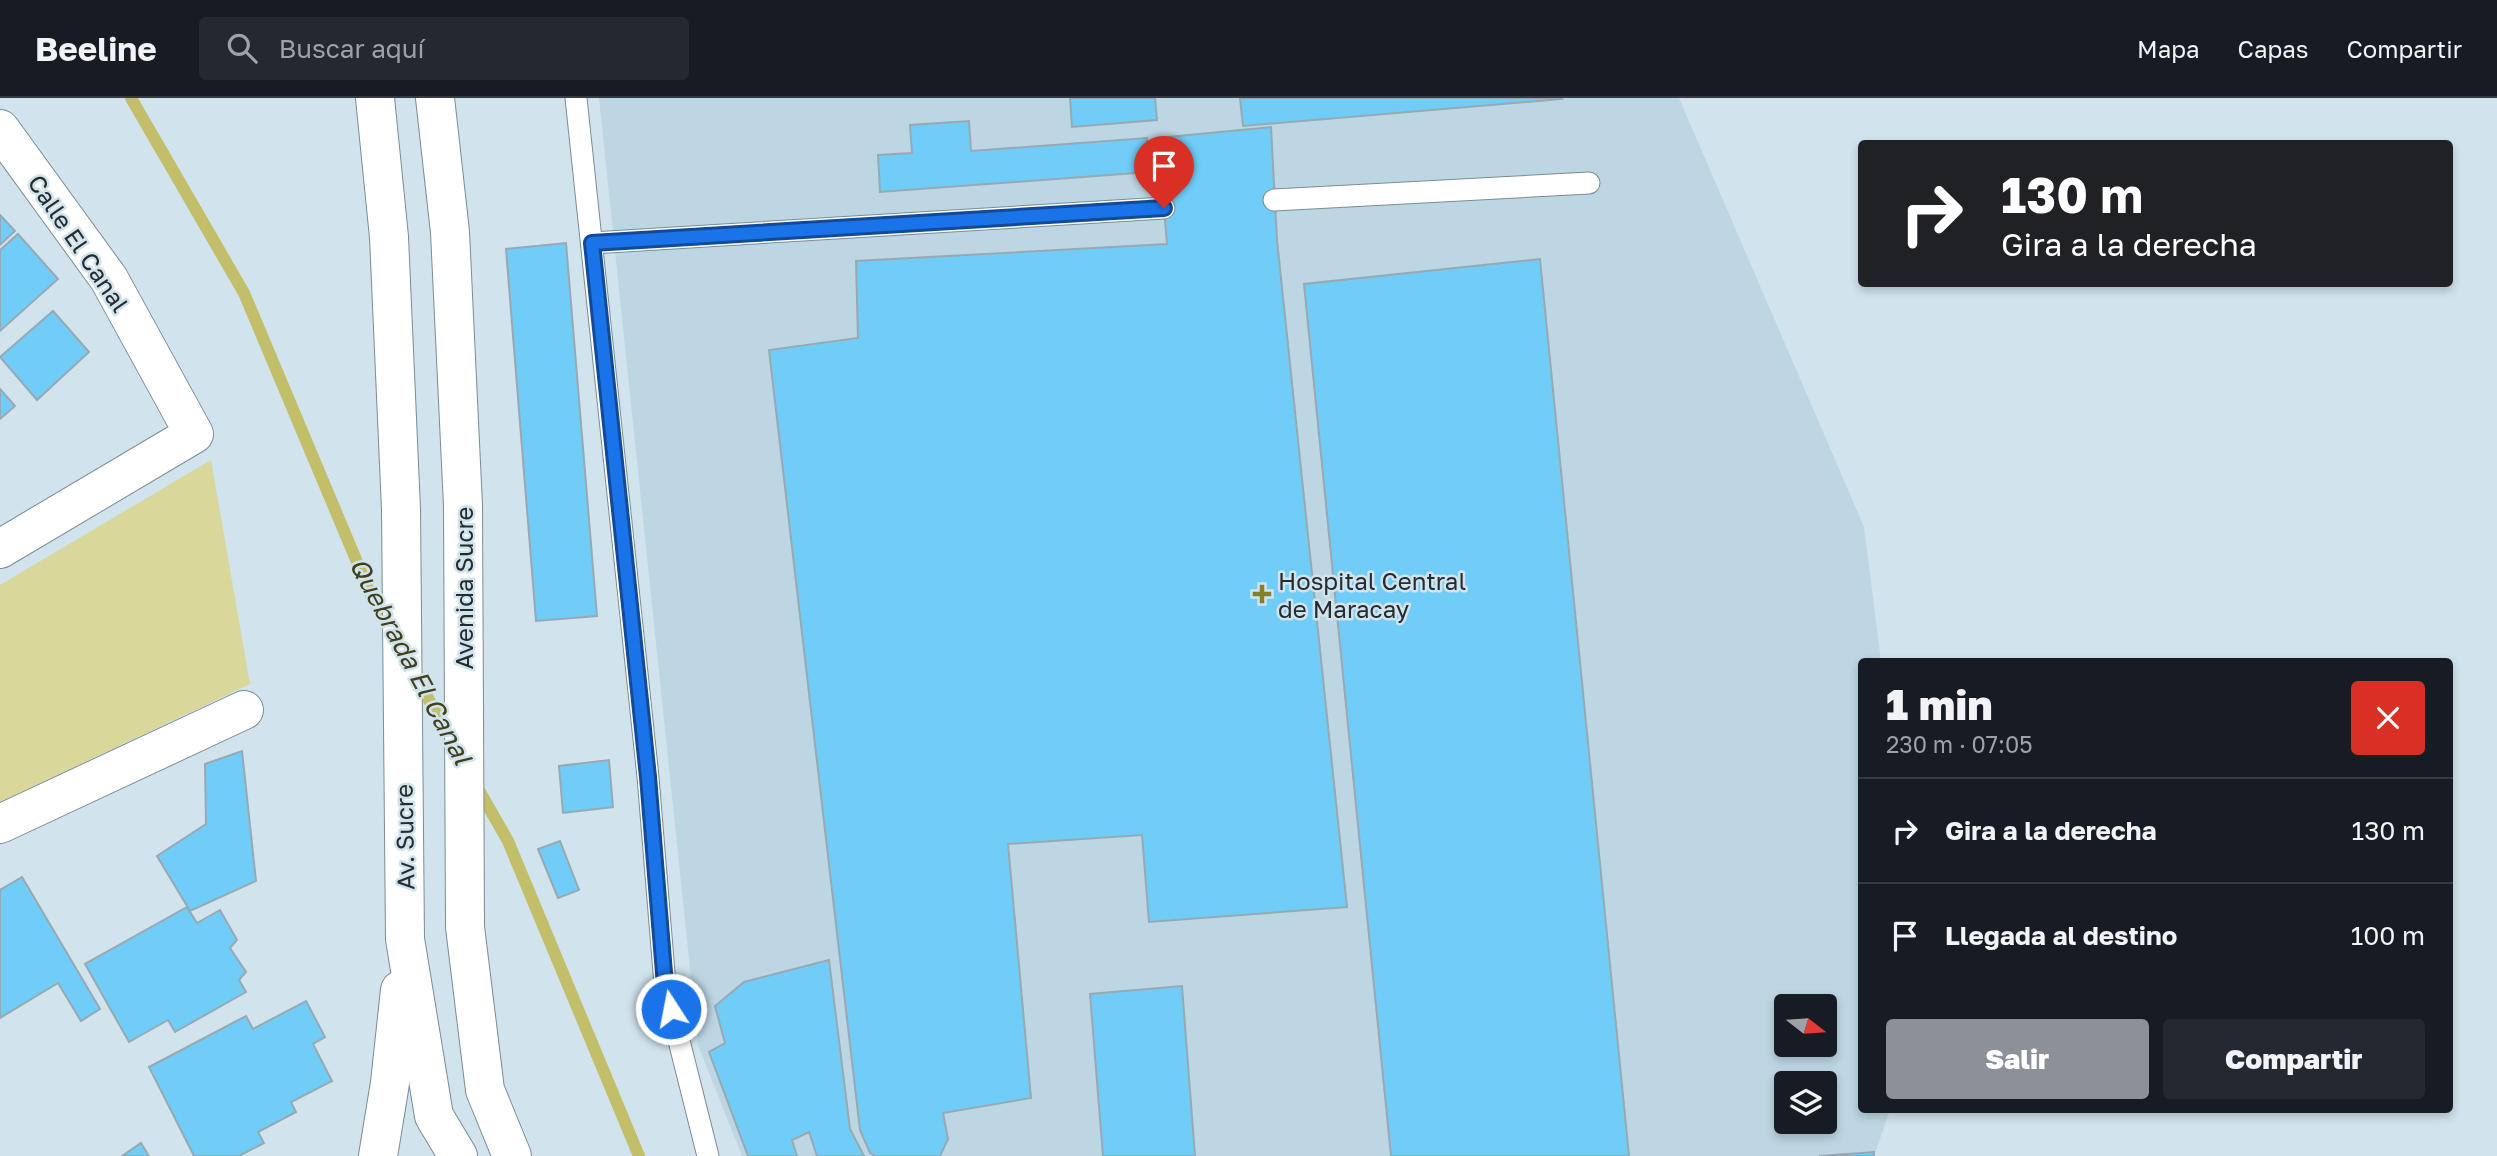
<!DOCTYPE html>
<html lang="es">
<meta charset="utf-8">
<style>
:root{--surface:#171b24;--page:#242831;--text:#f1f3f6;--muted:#9ea1a6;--line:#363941;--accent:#8c9099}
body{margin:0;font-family:"Golos Text",sans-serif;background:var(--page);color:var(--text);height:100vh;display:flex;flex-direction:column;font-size:26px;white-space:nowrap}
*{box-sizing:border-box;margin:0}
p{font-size:23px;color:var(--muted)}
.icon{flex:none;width:38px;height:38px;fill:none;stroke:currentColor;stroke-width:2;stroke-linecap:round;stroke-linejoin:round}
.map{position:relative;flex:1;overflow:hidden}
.sheet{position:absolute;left:1858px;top:560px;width:595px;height:455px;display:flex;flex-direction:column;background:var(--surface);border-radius:7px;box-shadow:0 4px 10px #0003}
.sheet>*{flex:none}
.guide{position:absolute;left:1858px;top:42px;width:595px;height:147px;border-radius:7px;box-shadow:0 4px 10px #0003;background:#202124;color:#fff;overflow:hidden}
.needle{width:46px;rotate:107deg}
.controls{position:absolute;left:1774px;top:896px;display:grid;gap:14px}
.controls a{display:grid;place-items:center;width:63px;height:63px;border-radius:7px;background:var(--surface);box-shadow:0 4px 10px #0003;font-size:35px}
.pin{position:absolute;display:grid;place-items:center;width:60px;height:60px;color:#fff;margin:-72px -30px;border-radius:50% 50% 50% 0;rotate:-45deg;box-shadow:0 0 7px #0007}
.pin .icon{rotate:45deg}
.me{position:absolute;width:77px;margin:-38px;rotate:349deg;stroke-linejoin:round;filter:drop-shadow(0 0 5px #0008)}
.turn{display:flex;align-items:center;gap:24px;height:147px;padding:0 28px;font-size:32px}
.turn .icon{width:91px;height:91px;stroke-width:2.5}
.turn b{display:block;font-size:49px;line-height:60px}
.round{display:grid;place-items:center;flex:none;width:74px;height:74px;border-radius:7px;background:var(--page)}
.head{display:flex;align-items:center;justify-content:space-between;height:119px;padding:0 28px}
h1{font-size:42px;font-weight:800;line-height:52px}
.action{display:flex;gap:14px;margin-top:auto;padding:14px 28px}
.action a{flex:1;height:80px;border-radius:7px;background:var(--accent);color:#fff;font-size:28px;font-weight:800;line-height:80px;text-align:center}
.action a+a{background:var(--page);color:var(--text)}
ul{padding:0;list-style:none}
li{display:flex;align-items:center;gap:21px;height:105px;padding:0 28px;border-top:2px solid var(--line)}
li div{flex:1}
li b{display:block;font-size:26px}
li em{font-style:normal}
header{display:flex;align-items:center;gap:42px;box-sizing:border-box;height:98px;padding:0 35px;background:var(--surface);border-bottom:2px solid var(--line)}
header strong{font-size:33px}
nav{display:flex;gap:38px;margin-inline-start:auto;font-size:24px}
.search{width:490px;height:63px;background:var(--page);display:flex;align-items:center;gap:18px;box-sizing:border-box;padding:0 24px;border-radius:7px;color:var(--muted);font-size:26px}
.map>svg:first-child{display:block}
</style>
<header>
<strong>Beeline</strong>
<div class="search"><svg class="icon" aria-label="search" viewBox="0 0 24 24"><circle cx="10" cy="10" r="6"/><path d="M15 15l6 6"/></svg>Buscar aquí</div>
<nav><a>Mapa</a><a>Capas</a><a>Compartir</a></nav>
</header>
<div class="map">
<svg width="2497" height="1058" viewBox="0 0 2497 1058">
<rect width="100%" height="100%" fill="#d1e3ed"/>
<path fill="#bdd6e3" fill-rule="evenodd" d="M 599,0 L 1679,0 L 1864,429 L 1881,563 L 1862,564 L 1862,1012 L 1890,1012 L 1874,1058 L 742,1058 L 698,947 ZM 1787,908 L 1825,908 L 1825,947 L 1787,947 ZM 1787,985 L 1825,985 L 1825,1024 L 1787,1024 Z"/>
<path fill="#d9d79a" d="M 211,362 L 250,586 L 0,704 L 0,487 Z"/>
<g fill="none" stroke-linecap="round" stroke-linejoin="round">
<g stroke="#c2be69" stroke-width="12">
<path d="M 131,0 L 244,195 L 373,502 L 391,533"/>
<path d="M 415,577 L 452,643"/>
<path d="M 476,687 L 508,743 L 639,1058"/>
</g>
</g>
<g fill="#70cdf8" stroke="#98a9b2" stroke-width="2">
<path d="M 1070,0 L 1155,0 L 1157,22 L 1072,29 Z"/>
<path d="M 1240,0 L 1561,0 L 1562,1 L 1243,28 Z"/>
<path d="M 969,23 L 971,53 L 1147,40 L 1149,74 L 880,94 L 878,57 L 912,55 L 910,27 Z"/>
<path d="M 1271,29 L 1277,142 L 1347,809 L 1149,824 L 1142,737 L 1008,746 L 1031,1000 L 943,1015 L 948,1041 L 940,1058 L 875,1058 L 870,1055 L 860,1032 L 769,252 L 858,240 L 856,163 L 1167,146 L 1158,40 Z"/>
<path d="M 0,117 L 15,133 L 0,147 Z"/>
<path d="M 18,136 L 58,181 L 0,233 L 0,152 Z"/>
<path d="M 566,145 L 597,518 L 536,523 L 506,151 Z"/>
<path d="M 1540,161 L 1629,1058 L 1391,1058 L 1304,186 Z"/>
<path d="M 53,213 L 89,254 L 37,302 L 0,259 Z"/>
<path d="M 0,291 L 15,308 L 0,321 Z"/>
<path d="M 242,653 L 256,783 L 190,813 L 157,758 L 206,726 L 205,666 Z"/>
<path d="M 609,662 L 613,709 L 563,715 L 559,668 Z"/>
<path d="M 560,743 L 579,792 L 558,800 L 538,751 Z"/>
<path d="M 22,779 L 100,911 L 81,923 L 58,885 L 0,920 L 0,792 Z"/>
<path d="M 187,809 L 197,825 L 220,812 L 237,842 L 230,850 L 246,874 L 239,882 L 246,894 L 175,934 L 168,922 L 129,944 L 85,866 Z"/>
<path d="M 829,862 L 850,1031 L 864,1058 L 817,1058 L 809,1034 L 792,1042 L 797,1058 L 748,1058 L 709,954 L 725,945 L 715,908 L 744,884 Z"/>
<path d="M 1182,888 L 1195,1058 L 1103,1058 L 1090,896 Z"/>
<path d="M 306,903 L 325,939 L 313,946 L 332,983 L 291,1004 L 296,1014 L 258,1034 L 264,1045 L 239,1058 L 194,1058 L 149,969 L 246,918 L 253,931 Z"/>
<path d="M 141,1045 L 149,1058 L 122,1058 Z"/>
<path d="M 1874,1054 L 1874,1058 L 1819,1058 Z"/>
</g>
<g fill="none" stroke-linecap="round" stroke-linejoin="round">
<defs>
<g id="service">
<path d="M 576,0 L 648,679 L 665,887 L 708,1058"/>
<path d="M 1274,102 L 1589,85"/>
<path d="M 592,145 L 1164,110"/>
</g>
<g id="minor">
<path d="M 375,0 L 389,139 L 401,411 L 405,841 L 434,1018 L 458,1058"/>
<path d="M 435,0 L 450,134 L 463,408 L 465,829 L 485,992 L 512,1058"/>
<path d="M 0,31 L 109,181 L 194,336 L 0,451"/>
<path d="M 0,726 L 244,612"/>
<path d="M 378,1058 L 390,985 L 400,892"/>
</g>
</defs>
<use href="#service" stroke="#7c8c95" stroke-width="23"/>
<use href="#minor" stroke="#7c8c95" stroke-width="40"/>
<use href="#service" stroke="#fff" stroke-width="21"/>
<use href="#minor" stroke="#fff" stroke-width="38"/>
</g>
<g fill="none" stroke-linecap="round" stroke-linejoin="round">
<defs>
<path id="route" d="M 671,911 L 665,887 L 648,679 L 592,145 L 1164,110"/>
</defs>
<use href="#route" stroke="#114b97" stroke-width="18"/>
<use href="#route" stroke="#1a73e8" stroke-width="12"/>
</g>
<path fill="#848027" stroke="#d1e3ed" stroke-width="2.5" d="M1258.5 485.5h7v7h7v7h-7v7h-7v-7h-7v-7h7z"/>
<g text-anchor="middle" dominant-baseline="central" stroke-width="5" stroke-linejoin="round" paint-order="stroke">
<g font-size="24" fill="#252c2f" stroke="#d1e3ed">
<text transform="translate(79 145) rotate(56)">Calle El Canal</text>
<text transform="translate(463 490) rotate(-90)">Avenida Sucre</text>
<text transform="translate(404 739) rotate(-91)">Av. Sucre</text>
</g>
<g font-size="24" fill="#252c2f" stroke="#d1e3ed" text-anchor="start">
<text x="1278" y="482">Hospital Central<tspan x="1278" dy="28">de Maracay</tspan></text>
</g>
<g font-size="26" font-style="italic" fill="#41401b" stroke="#d1e3ed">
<text transform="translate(411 563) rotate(62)">Quebrada El Canal</text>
</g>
</g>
</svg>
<div class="controls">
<a><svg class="needle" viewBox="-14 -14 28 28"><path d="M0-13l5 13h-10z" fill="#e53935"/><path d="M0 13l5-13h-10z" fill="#9ea1a6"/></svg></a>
<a><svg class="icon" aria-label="layers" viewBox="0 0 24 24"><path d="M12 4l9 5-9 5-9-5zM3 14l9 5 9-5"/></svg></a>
</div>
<div class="pin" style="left:1164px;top:110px;background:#d93025"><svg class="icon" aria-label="arrive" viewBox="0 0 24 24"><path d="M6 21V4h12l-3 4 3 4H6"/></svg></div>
<svg class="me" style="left:671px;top:911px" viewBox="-20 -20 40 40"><circle r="17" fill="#1a73e8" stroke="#fff" stroke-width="3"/><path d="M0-11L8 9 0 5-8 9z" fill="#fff"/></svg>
<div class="guide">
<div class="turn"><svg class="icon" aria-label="right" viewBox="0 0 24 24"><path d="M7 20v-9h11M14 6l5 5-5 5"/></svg><div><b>130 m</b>Gira a la derecha</div></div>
</div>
<section class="sheet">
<div class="head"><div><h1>1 min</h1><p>230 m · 07:05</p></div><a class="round" style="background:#d93025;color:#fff"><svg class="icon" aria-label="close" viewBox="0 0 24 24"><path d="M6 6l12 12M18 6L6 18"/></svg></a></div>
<ul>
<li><svg class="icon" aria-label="right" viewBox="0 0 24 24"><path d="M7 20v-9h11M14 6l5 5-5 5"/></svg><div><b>Gira a la derecha</b></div><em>130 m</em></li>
<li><svg class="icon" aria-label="arrive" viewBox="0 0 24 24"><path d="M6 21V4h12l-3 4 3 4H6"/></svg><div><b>Llegada al destino</b></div><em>100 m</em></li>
</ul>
<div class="action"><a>Salir</a><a>Compartir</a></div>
</section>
</div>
